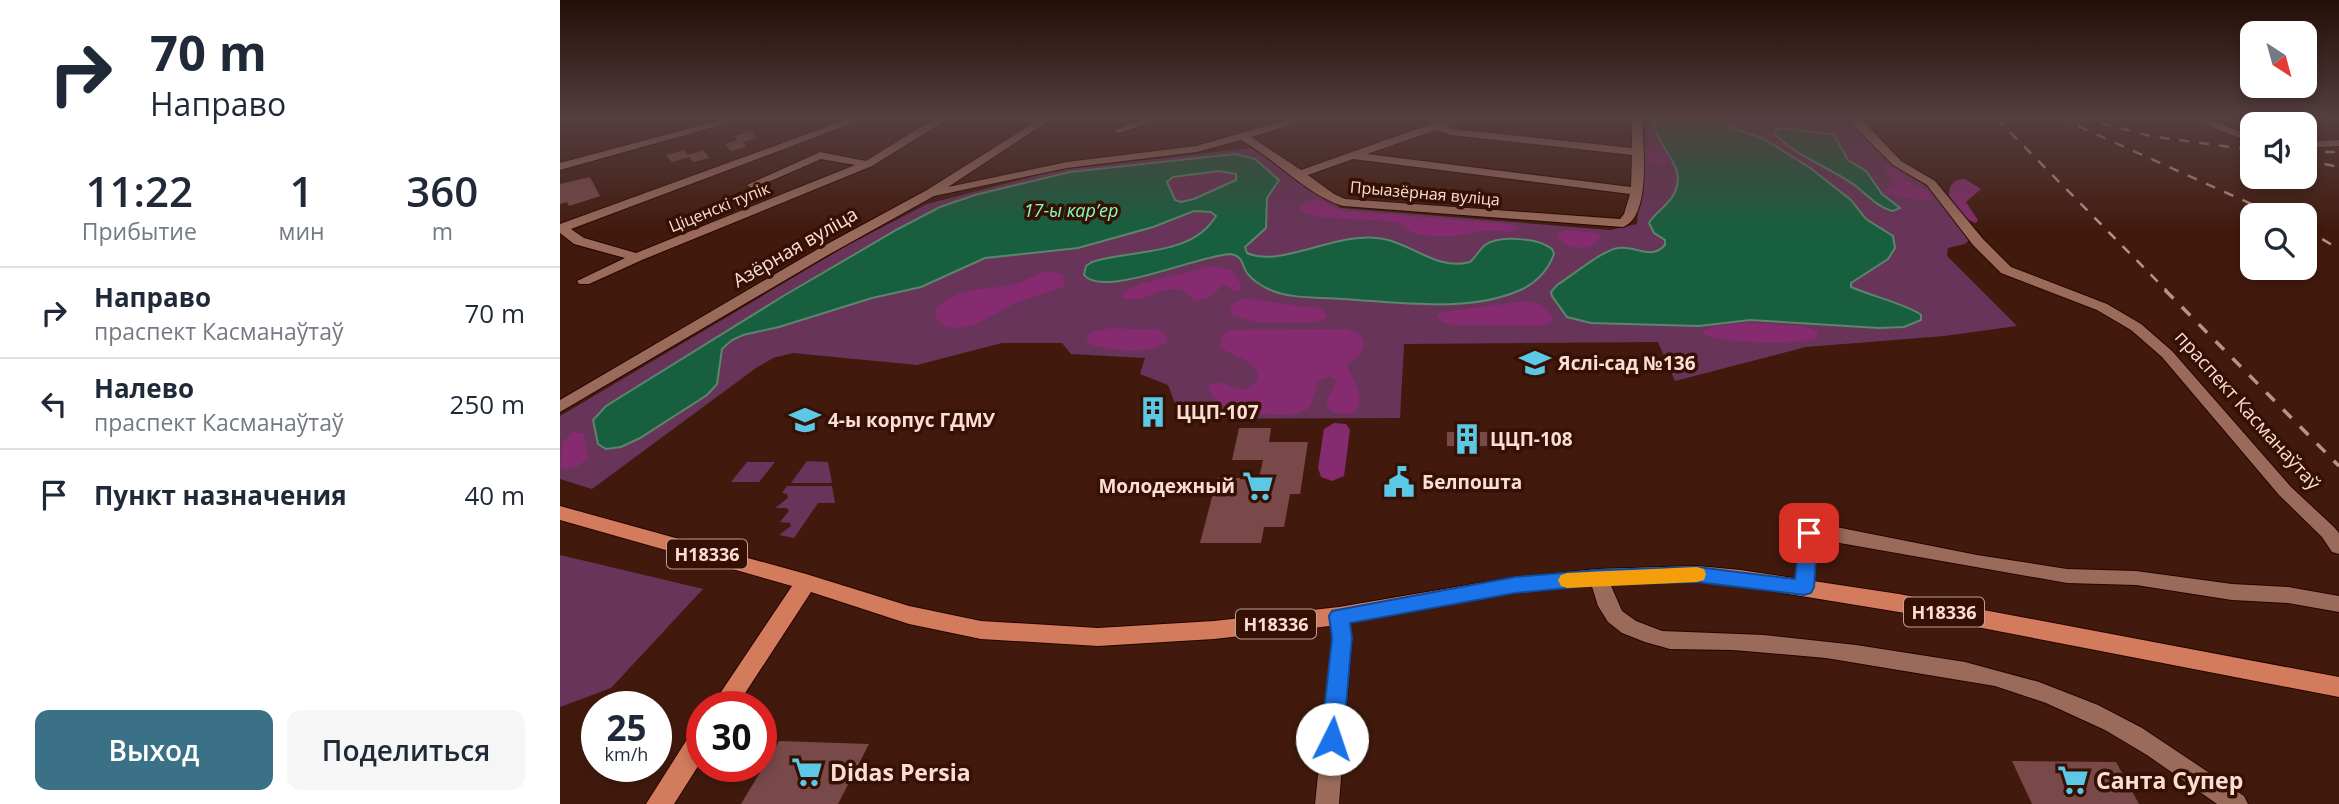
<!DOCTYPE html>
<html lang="ru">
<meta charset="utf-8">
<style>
:root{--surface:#fff;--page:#f6f6f7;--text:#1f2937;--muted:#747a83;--line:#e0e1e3;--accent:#3a7186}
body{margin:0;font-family:"Open Sans",sans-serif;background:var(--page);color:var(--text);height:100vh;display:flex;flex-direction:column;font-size:26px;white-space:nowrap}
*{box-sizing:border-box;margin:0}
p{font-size:23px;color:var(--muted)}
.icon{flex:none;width:38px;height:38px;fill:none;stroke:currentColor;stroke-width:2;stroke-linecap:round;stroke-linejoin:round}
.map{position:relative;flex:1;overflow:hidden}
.sheet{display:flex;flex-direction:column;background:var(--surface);width:560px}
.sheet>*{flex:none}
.guide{background:#fff;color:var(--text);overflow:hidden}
.needle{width:46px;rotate:144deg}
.fabs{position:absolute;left:1680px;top:21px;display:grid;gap:14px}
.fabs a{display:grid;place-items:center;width:77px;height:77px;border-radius:14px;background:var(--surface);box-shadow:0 4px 10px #0003;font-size:35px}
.speed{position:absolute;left:21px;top:691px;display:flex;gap:14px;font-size:35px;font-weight:700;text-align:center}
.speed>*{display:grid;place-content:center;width:91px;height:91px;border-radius:50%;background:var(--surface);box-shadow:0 4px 10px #0003;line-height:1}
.speed small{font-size:18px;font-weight:400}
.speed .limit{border:10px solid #d22;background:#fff;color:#111}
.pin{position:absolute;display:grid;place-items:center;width:60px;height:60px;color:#fff;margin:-30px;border-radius:14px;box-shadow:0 4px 10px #0006}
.me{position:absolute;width:77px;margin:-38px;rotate:4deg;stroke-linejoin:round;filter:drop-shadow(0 0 5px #0008)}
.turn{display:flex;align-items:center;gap:24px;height:147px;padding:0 35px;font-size:32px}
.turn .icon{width:91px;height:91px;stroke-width:2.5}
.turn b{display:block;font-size:49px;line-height:60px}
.eta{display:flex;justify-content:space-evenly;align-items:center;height:119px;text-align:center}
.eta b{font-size:42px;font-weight:600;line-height:49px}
.button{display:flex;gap:14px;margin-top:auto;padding:14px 35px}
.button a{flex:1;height:80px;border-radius:14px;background:var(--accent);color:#fff;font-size:28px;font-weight:600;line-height:80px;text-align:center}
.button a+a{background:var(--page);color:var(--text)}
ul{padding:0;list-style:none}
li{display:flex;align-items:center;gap:21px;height:91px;padding:0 35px;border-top:2px solid var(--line)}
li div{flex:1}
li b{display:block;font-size:26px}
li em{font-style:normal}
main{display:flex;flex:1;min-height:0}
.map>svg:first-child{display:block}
</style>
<main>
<section class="sheet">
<div class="guide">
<div class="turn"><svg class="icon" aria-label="right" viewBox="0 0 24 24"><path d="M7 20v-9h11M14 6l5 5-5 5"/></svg><div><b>70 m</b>Направо</div></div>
</div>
<div class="eta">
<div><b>11:22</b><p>Прибытие</p></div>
<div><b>1</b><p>мин</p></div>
<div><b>360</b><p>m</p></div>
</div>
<ul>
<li><svg class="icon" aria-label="right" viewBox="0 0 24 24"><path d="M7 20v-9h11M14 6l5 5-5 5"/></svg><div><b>Направо</b><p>праспект Касманаўтаў</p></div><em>70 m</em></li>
<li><svg class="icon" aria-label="left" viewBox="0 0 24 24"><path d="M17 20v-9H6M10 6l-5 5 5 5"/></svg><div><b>Налево</b><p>праспект Касманаўтаў</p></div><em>250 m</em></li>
<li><svg class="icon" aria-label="arrive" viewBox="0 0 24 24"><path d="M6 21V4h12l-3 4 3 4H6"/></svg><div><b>Пункт назначения</b></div><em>40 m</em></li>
</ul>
<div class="button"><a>Выход</a><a>Поделиться</a></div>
</section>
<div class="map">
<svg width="1779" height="804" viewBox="0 0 1779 804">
<rect width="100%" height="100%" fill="#421a0d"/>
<g fill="#69345a">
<path d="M 1087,118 L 1285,119 L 1305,135 L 1332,165 L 1368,187 L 1410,239 L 1405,244 L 1388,248 L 1387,256 L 1457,326 L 1384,336 L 1246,347 L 1115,381 L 1098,342 L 844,344 L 840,418 L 629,419 L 620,417 L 608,385 L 580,374 L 585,358 L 511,354 L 502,343 L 442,343 L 357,365 L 233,353 L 213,358 L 196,368 L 32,489 L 0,479 L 0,416 L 288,245 L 367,204 L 498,170 L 690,148 L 713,160 L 781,208 L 1051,230 L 1077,224 Z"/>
<path d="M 247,461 L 268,462 L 272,483 L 231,483 Z"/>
<path d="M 187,462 L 215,462 L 199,482 L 171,482 Z"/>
<path d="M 227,486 L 272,486 L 275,503 L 258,503 L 234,538 L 219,535 L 231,526 L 230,523 L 220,522 L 229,511 L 227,508 L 215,508 L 228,498 L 227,494 L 222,493 Z"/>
<path d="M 0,555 L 143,589 L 51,688 L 0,707 Z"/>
</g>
<g fill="#862b6f">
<path d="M 1214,118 L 1276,118 L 1278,122 C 1257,137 1236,124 1214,118 Z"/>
<path d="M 1092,136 L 1108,157 L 1108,162 L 1100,166 L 1087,163 L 1089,137 Z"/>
<path d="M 1331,167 C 1340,170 1342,177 1350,182 C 1360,189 1368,187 1374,199 L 1366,201 L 1327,194 L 1325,190 L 1334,183 L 1324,168 Z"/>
<path d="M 1405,179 L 1421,189 L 1406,202 L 1418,220 L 1416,223 L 1406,219 L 1389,196 C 1389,185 1393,179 1405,179 Z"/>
<path d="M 758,199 L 779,210 L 948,224 L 959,228 L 952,232 L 926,230 L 895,236 L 871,236 L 853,233 L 838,223 L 828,221 L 757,217 L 742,212 L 740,208 L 742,203 Z"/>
<path d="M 1005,230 L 1036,233 L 1041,237 C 1031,252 1009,250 998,238 L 997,234 Z"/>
<path d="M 652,266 L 671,270 L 681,285 L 680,290 L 674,292 L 668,286 L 663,285 L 648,298 L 637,301 C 629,298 627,290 618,289 C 599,287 580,306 562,297 L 563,292 L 580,284 Z"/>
<path d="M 487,271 L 502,274 L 505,281 L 503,287 L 454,304 L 414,325 L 399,328 L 386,327 L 375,317 L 377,308 C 400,285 427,291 455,284 C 466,281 476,274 487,271 Z"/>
<path d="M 684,298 L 761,309 L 768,315 L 763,320 L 753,322 L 696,322 L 671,315 L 671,305 Z"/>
<path d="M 968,301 L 980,304 L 992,317 L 991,323 L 978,326 L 894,325 L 884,323 L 876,317 L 883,312 Z"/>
<path d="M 1187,323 L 1242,326 L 1257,331 L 1258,337 C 1247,346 1153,344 1143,333 L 1150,327 Z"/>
<path d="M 552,328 L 601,330 L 608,339 C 598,357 545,350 529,344 L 526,336 L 534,331 Z"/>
<path d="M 786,329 L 800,334 L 804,345 L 800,354 L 787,365 C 792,380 811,402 790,414 L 774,413 L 767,407 C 765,394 775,391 776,380 L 770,376 L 758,381 L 750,407 C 735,417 723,415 707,414 C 683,411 662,414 648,389 L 651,384 L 659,382 C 674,388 687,396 698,379 C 698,359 673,358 660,347 L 662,335 L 670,330 Z"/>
<path d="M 774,423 L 786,424 L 790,430 L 784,476 L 772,481 L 761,477 L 758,468 L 764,429 Z"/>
<path d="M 13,432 L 24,434 L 28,459 L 16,467 L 4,469 L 0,466 L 3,442 Z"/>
</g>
<g fill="#175f3f" stroke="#5b856c" stroke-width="2" fill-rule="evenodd">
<path d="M 1095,118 L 1163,118 L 1169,127 L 1204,139 L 1249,167 L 1291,200 L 1306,219 L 1333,236 L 1335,248 L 1328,259 L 1291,283 L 1291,287 C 1306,294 1354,307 1361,315 L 1361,320 L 1344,327 L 1319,328 L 1190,320 L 1139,326 L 1031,323 L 1007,317 L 992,296 L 991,292 L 997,285 C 1013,275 1041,251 1058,248 C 1075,245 1091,261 1105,245 L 1105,240 L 1094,233 L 1089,223 C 1095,212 1108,206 1114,194 C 1130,163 1091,147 1095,118 Z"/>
<path d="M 1223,128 L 1274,135 L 1288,160 L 1306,171 L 1322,194 L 1340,208 L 1333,211 C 1319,208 1308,196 1297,187 C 1271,167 1235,157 1214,133 L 1216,130 Z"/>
<path d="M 675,154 L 695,159 L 719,180 L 707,198 L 706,228 L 685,247 L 687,253 C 721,269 780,229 824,239 C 854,245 878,271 910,262 C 916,257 919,250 925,245 C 940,235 978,238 992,249 L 994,254 C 988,271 974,285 958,291 C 907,313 836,302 782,299 C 759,297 734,299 713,291 C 703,287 693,281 687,273 C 681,264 684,257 671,254 C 642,254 543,299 524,275 L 526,266 L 532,262 C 571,249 632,257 656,216 L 651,212 L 634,211 L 593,227 L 518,248 L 425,258 L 361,287 L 312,298 L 219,327 L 183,335 L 172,340 L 162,349 L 157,384 L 147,395 L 80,438 L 61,447 L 46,449 L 38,444 L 33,420 L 46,406 L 225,295 L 338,229 L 380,207 L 415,195 L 510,172 ZM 659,171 L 676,174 L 676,180 L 634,199 L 621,202 L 615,200 L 607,182 L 613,177 Z"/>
</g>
<g fill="#79494a">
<path d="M 191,131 L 197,138 L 183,142 L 187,147 L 171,151 L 165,144 L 178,140 L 174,136 Z"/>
<path d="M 124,150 L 128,155 L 143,150 L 149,158 L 133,162 L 129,157 L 112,162 L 106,155 Z"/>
<path d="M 30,177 L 40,196 L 9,206 L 7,202 L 0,204 L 0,184 Z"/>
<path d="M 588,403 L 604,403 L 599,420 L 582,420 Z"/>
<path d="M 679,428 L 711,428 L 709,442 L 748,442 L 740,494 L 730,494 L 724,527 L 704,527 L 701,543 L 640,543 L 657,478 L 699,478 L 703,460 L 672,460 Z"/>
<rect x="887" y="432" width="40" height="14"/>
<path d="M 219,741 L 309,744 L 278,804 L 181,804 Z"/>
<path d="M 1452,761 L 1556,762 L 1579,804 L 1472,804 Z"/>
</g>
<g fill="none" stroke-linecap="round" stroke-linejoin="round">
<defs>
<g id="minor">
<path d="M 168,118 L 186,118 L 0,170 L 0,163 Z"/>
<path d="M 291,118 L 306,118 L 11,229 L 24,238 L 76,253 L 295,165 L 261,159 L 197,187 L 193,189 L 187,185 L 260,152 L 306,161 L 375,118 L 415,118 L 410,121 L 383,122 L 312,166 L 82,260 L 29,284 L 19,284 L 17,281 L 65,258 L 14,244 L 0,233 L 0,224 Z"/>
<path d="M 451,118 L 493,118 L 388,187 L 507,162 L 636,146 L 734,118 L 751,118 L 691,137 L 741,170 L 888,118 L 904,118 L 886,126 L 893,129 L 1072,148 L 1072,118 L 1082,118 C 1083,144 1092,216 1063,227 L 783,206 C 748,196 714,158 681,140 L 637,152 L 507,168 L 374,196 L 268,255 L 0,412 L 0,400 L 258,249 L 367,190 L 472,124 ZM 876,130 L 891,135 L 1072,155 L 1071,187 L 807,154 ZM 793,159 L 1070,194 L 1064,214 L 1060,219 L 785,199 L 774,194 L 748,175 Z"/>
<path d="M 589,118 L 606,118 L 559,133 L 554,130 Z"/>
<path d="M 1286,118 L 1298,118 L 1305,123 L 1341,161 L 1375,181 L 1423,239 L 1451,267 L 1547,304 L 1581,324 L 1612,351 L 1731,487 L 1774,527 L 1779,533 L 1779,554 L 1772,552 L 1762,537 L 1719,495 L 1602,357 L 1571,330 L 1537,310 L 1441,273 L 1413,245 L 1367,185 L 1333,165 Z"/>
<path d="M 1629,118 L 1644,118 L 1692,136 L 1692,143 Z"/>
<path d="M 1779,140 L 1779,146 L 1745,148 L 1745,142 Z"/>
<path d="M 1249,525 L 1276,527 L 1417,555 L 1507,569 L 1576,571 L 1672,584 L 1728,587 L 1779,596 L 1779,612 L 1728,603 L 1672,600 L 1576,585 L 1507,583 L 1257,539 L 1254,588 L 1251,593 L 1244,596 L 1237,593 L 1234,588 L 1240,532 L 1243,527 Z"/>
<path d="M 1038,570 L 1045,572 L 1062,611 L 1076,621 L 1102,631 L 1204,635 L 1296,645 L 1405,662 L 1479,682 L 1538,705 L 1582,728 L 1684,796 L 1688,804 L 1657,804 L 1587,755 L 1545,730 L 1486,703 L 1435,686 L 1266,658 L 1173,650 L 1110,649 L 1085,642 L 1062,633 L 1048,622 L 1038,606 L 1029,577 L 1031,572 Z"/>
<path d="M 779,608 L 786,610 L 792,638 L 779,804 L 755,804 L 772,638 L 769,616 L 772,610 Z"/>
</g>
<g id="major">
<path d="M 0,506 L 246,574 L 349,606 L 421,621 L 538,628 L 654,621 L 779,607 L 955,577 L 1038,569 L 1137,566 L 1180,570 L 1339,594 L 1779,677 L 1779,697 L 1339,612 L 1180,586 L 1137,582 L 1038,585 L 955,593 L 779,625 L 654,639 L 538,646 L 421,639 L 349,624 L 251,592 L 176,707 L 151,707 L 232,586 L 0,520 Z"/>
<path d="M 142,727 L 142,760 L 114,804 L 86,804 L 133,730 Z"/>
</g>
</defs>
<use href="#minor" stroke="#270300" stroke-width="2"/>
<use href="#major" stroke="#270300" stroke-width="2"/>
<use href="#minor" fill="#9a6b5b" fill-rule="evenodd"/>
<use href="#major" fill="#d37b5d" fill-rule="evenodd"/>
<g stroke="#b5958a" stroke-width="2.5" stroke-dasharray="10 10" stroke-linecap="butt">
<path d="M 1436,118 L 1607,291"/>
<path d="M 1500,118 L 1716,215"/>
<path d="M 1522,118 L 1590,136 L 1692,150"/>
<path d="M 1745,152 L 1779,152"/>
<path d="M 1745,160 L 1779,167"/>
<path d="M 1745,229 L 1779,249"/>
</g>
<path stroke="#b5958a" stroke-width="3.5" stroke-dasharray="12 12" stroke-linecap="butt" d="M 1605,290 L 1779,466"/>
</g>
<linearGradient id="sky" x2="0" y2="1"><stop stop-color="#240e07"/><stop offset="0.51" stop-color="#543e40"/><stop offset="1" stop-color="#543e40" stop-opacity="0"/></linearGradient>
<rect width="1779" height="231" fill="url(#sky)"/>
<path fill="#1a73e8" stroke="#114b97" stroke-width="2" d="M 1249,526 L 1255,528 L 1258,533 L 1254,587 L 1251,593 L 1244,595 L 1137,582 L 1038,585 L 955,593 L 790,623 L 792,638 L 783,739 L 780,747 L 772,749 L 764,747 L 761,739 L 772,638 L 769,616 L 772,611 L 955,577 L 1038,570 L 1137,567 L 1235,579 L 1240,533 L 1242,528 Z"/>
<path fill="#f59e0b" d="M 1137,567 L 1144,569 L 1146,574 L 1144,580 L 1137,582 L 1007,588 L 1001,586 L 998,580 L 1001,575 L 1007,573 Z"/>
<defs>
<symbol id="school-bare" viewBox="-9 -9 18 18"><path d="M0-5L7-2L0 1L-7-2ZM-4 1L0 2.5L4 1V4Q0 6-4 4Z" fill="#5bc8e6" stroke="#371004" stroke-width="2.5" paint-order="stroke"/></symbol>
<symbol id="building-bare" viewBox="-9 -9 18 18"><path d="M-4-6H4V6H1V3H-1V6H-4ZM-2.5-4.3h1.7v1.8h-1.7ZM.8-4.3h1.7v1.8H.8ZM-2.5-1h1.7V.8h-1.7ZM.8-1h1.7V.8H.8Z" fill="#5bc8e6" stroke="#371004" stroke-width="2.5" paint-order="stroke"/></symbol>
<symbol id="university-bare" viewBox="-9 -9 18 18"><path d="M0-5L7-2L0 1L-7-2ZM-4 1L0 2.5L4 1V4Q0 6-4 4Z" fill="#5bc8e6" stroke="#371004" stroke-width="2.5" paint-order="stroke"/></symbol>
<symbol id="civic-bare" viewBox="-9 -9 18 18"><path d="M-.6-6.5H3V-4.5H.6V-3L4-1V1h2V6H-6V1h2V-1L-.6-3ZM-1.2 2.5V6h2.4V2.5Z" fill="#5bc8e6" stroke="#371004" stroke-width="2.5" paint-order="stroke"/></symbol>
<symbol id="supermarket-bare" viewBox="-9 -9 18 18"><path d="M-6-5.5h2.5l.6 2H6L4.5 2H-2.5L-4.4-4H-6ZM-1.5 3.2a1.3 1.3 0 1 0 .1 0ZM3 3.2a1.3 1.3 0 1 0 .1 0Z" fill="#5bc8e6" stroke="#371004" stroke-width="2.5" paint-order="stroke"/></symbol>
</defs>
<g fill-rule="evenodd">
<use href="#school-bare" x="953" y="341" width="44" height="44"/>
<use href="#building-bare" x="571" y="390" width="44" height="44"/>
<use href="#university-bare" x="223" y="398" width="44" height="44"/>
<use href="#building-bare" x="885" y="417" width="44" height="44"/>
<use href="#civic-bare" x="817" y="460" width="44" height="44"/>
<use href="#supermarket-bare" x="676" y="464" width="44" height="44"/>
<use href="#supermarket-bare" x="225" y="750" width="44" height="44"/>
<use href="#supermarket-bare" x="1491" y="758" width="44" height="44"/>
</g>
<g text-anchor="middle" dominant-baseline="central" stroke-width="7" stroke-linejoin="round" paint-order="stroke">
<g font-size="16" fill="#faded5" stroke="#371004">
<text transform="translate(865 193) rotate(5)">Прыазёрная вуліца</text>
<text transform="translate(159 207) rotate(-22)">Ціценскі тупік</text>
</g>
<g font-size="18" font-style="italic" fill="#84fdbf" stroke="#371004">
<text x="511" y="210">17-ы кар’ер</text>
</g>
<g fill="#371004" stroke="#c0a096" stroke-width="2">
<rect x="107" y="539.5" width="80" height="29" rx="5"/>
<rect x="1344" y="597.5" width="80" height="29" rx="5"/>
<rect x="676" y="609.5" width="80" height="29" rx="5"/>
</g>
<g font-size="18" font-weight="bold" fill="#faded5">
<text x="147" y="554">Н18336</text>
<text x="1384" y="612">Н18336</text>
<text x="716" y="624">Н18336</text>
</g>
<g font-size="19" fill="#faded5" stroke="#371004">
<text transform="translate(235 247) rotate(-30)">Азёрная вуліца</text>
<text transform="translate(1688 410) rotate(48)">праспект Касманаўтаў</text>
</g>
<g font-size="19" font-weight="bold" fill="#faded5" stroke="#371004" text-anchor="start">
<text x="998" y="363">Яслі-сад №136</text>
<text x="616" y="412">ЦЦП-107</text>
<text x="268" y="420">4-ы корпус ГДМУ</text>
<text x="930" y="439">ЦЦП-108</text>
<text x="862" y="482">Белпошта</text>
<text x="675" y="486" text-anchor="end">Молодежный</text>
</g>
<g font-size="23" font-weight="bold" fill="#faded5" stroke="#371004" text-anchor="start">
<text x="270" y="772">Didas Persia</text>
<text x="1536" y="780">Санта Супер</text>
</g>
</g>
</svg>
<div class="fabs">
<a><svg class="needle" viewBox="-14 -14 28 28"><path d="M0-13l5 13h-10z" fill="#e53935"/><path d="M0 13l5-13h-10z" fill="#747a83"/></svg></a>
<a><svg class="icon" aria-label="sound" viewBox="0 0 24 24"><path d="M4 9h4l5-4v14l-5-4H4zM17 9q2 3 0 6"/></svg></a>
<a><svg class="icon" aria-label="search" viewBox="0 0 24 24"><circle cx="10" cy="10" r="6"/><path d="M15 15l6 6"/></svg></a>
</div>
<div class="speed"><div>25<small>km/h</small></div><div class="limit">30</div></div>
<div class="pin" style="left:1249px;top:533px;background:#d93025"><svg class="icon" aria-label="arrive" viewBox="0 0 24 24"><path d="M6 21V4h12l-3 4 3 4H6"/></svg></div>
<svg class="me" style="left:772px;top:739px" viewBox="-20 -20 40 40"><circle r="19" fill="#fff"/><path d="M0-13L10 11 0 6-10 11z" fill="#1a73e8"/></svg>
</div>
</main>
